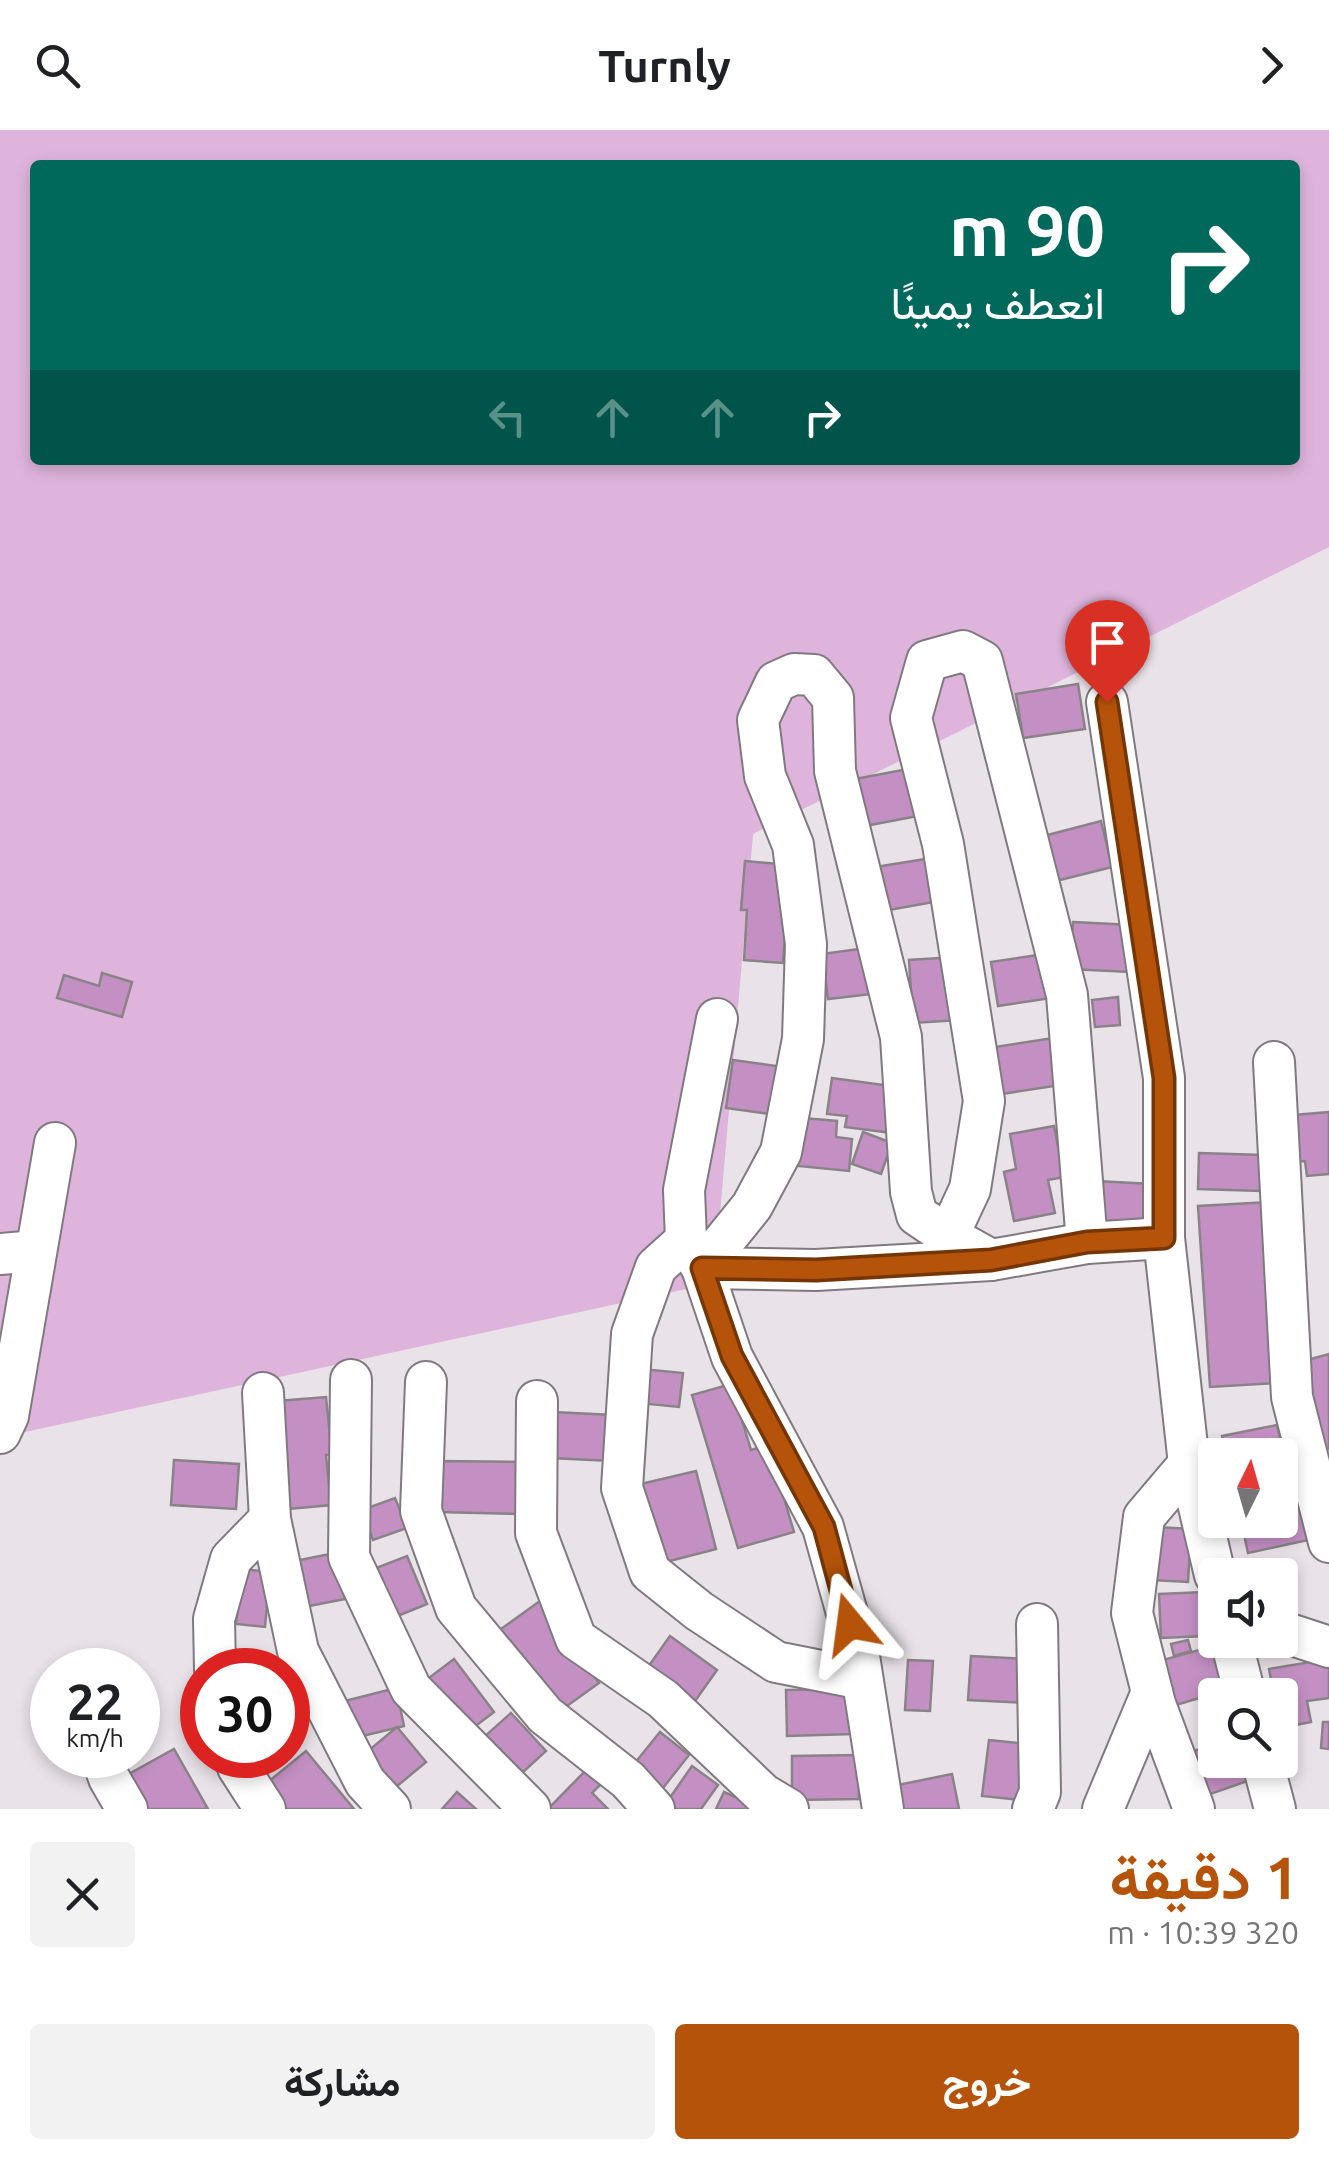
<!DOCTYPE html>
<html lang="ar">
<meta charset="utf-8">
<style>
:root{--surface:#fff;--page:#f2f2f2;--text:#202124;--muted:#757577;--accent:#b45309}
body{margin:0;font-family:Ubuntu,Vazirmatn,sans-serif;background:var(--page);color:var(--text);direction:rtl;height:100vh;display:flex;flex-direction:column;font-size:38px;white-space:nowrap}
*{box-sizing:border-box;margin:0}
p{font-size:32px;color:var(--muted)}
.icon{flex:none;width:55px;height:55px;fill:none;stroke:currentColor;stroke-width:2;stroke-linecap:round;stroke-linejoin:round}
.map{position:relative;height:1679px;overflow:hidden;direction:ltr}
.sheet{display:flex;flex-direction:column;background:var(--surface);flex:1}
.sheet>*{flex:none}
.guide{position:absolute;left:30px;top:30px;width:1270px;height:305px;border-radius:10px;box-shadow:0 5px 15px #0003;direction:rtl;background:#00695c;color:#fff;overflow:hidden}
.needle{width:65px;rotate:5deg}
.controls{position:absolute;left:1198px;top:1308px;display:grid;gap:20px}
.controls a{display:grid;place-items:center;width:100px;height:100px;border-radius:10px;background:var(--surface);box-shadow:0 5px 15px #0003;font-size:50px}
.speed{position:absolute;left:30px;top:1518px;display:flex;gap:20px;font-size:50px;font-weight:700;text-align:center}
.speed>*{display:grid;place-content:center;width:130px;height:130px;border-radius:50%;background:var(--surface);box-shadow:0 5px 15px #0003;line-height:1}
.speed small{font-size:25px;font-weight:400}
.speed .limit{border:15px solid #d22;background:#fff;color:#111}
.pin{position:absolute;display:grid;place-items:center;width:85px;height:85px;color:#fff;margin:-102px -42px;border-radius:50% 50% 50% 0;rotate:-45deg;box-shadow:0 0 10px #0007}
.pin .icon{rotate:45deg}
.me{position:absolute;width:110px;margin:-55px;rotate:344deg;stroke-linejoin:round;filter:drop-shadow(0 0 8px #0008)}
.turn{display:flex;align-items:center;gap:35px;height:210px;padding:0 30px;font-size:45px}
.turn .icon{width:130px;height:130px;stroke-width:2.5}
.turn b{display:block;font-size:70px;line-height:85px}
.lanes{display:flex;align-items:center;height:95px;padding:0 30px;background:#0003;justify-content:center;gap:50px;direction:ltr}
.lanes .off{opacity:.35}
.round{display:grid;place-items:center;flex:none;width:105px;height:105px;border-radius:10px;background:var(--page)}
.headline{display:flex;align-items:center;justify-content:space-between;height:170px;padding:0 30px}
h1{font-size:60px;font-weight:700;line-height:75px;color:var(--accent)}
.cta{display:flex;gap:20px;margin-top:auto;padding:20px 30px}
.cta a{flex:1;height:115px;border-radius:10px;background:var(--accent);color:#fff;font-size:40px;font-weight:700;line-height:115px;text-align:center}
.cta a+a{background:var(--page);color:var(--text)}
header{display:flex;justify-content:space-between;align-items:center;height:130px;padding:0 30px;background:var(--surface);font-size:45px;font-weight:700}
.map>svg:first-child{display:block}
</style>
<header><svg class="icon" aria-label="forward" viewBox="0 0 24 24"><path d="M9 5l7 7-7 7"/></svg>Turnly<svg class="icon" aria-label="search" viewBox="0 0 24 24"><circle cx="10" cy="10" r="6"/><path d="M15 15l6 6"/></svg></header>
<div class="map">
<svg width="1329" height="1679" viewBox="0 0 1329 1679">
<rect width="100%" height="100%" fill="#e9e2e8"/>
<path fill="#deb4dc" fill-rule="evenodd" d="M 0,0 L 1329,0 L 1329,417 L 753,704 L 714,1153 L 11,1305 L 0,1315 ZM 35,35 L 1295,35 L 1295,330 L 35,330 Z"/>
<g fill="#c490c3" stroke="#898388" stroke-width="2.5">
<path d="M 1078,554 L 1085,599 L 1023,608 L 1016,564 Z"/>
<path d="M 919,637 L 928,684 L 865,696 L 855,649 Z"/>
<path d="M 1101,691 L 1112,737 L 1056,751 L 1044,706 Z"/>
<path d="M 932,728 L 939,771 L 883,781 L 875,737 Z"/>
<path d="M 745,731 L 790,735 L 783,833 L 744,830 L 747,780 L 741,780 Z"/>
<path d="M 1073,792 L 1132,795 L 1130,842 L 1070,839 Z"/>
<path d="M 874,817 L 880,863 L 828,869 L 822,824 Z"/>
<path d="M 1051,823 L 1058,867 L 998,876 L 991,832 Z"/>
<path d="M 955,827 L 959,890 L 913,893 L 909,830 Z"/>
<path d="M 102,843 L 132,852 L 122,887 L 57,868 L 64,845 L 99,856 Z"/>
<path d="M 1118,867 L 1120,895 L 1095,897 L 1092,870 Z"/>
<path d="M 1060,907 L 1067,954 L 1002,964 L 995,917 Z"/>
<path d="M 733,930 L 783,937 L 776,985 L 726,978 Z"/>
<path d="M 832,948 L 898,957 L 892,1003 L 845,997 L 847,986 L 827,984 Z"/>
<path d="M 1329,982 L 1329,1044 L 1307,1046 L 1305,1031 L 1286,1033 L 1282,986 Z"/>
<path d="M 803,988 L 837,991 L 836,1007 L 852,1009 L 849,1041 L 798,1036 Z"/>
<path d="M 1054,996 L 1064,1047 L 1048,1050 L 1055,1083 L 1014,1091 L 1004,1042 L 1016,1039 L 1010,1004 Z"/>
<path d="M 863,1002 L 892,1013 L 881,1044 L 852,1034 Z"/>
<path d="M 1199,1023 L 1263,1025 L 1261,1061 L 1198,1059 Z"/>
<path d="M 1096,1051 L 1152,1054 L 1149,1103 L 1093,1099 Z"/>
<path d="M 1269,1072 L 1275,1253 L 1210,1257 L 1198,1076 Z"/>
<path d="M 1329,1224 L 1329,1319 L 1318,1321 L 1296,1233 Z"/>
<path d="M 642,1239 L 683,1243 L 679,1277 L 638,1273 Z"/>
<path d="M 731,1254 L 751,1320 L 768,1315 L 794,1402 L 738,1418 L 692,1265 Z"/>
<path d="M 326,1267 L 332,1325 L 326,1325 L 331,1375 L 289,1379 L 278,1271 Z"/>
<path d="M 553,1282 L 613,1285 L 611,1331 L 551,1328 Z"/>
<path d="M 1277,1295 L 1294,1371 L 1299,1370 L 1308,1410 L 1248,1423 L 1241,1390 L 1280,1390 L 1280,1325 L 1226,1325 L 1222,1306 Z"/>
<path d="M 174,1330 L 239,1334 L 236,1379 L 171,1375 Z"/>
<path d="M 437,1331 L 524,1332 L 524,1384 L 437,1382 Z"/>
<path d="M 696,1341 L 716,1419 L 662,1433 L 641,1354 Z"/>
<path d="M 395,1368 L 407,1398 L 373,1410 L 362,1380 Z"/>
<path d="M 1155,1397 L 1191,1399 L 1188,1452 L 1152,1450 Z"/>
<path d="M 335,1423 L 345,1469 L 299,1478 L 290,1432 Z"/>
<path d="M 407,1426 L 427,1474 L 385,1491 L 366,1442 Z"/>
<path d="M 242,1439 L 270,1442 L 265,1497 L 236,1494 Z"/>
<path d="M 1205,1462 L 1206,1506 L 1161,1508 L 1159,1464 Z"/>
<path d="M 540,1471 L 599,1553 L 553,1586 L 494,1504 Z"/>
<path d="M 670,1506 L 717,1540 L 688,1581 L 641,1547 Z"/>
<path d="M 1188,1510 L 1191,1521 L 1174,1526 L 1171,1514 Z"/>
<path d="M 1217,1515 L 1230,1559 L 1176,1575 L 1163,1530 Z"/>
<path d="M 971,1526 L 1028,1529 L 1026,1573 L 968,1570 Z"/>
<path d="M 454,1529 L 494,1582 L 461,1607 L 421,1554 Z"/>
<path d="M 1329,1529 L 1329,1568 L 1307,1571 L 1311,1592 L 1280,1598 L 1280,1565 L 1274,1565 L 1269,1539 Z"/>
<path d="M 908,1530 L 933,1531 L 930,1581 L 905,1580 Z"/>
<path d="M 396,1558 L 404,1596 L 354,1608 L 345,1571 Z"/>
<path d="M 852,1559 L 853,1604 L 787,1606 L 786,1560 Z"/>
<path d="M 511,1583 L 546,1621 L 510,1654 L 474,1616 Z"/>
<path d="M 1323,1592 L 1329,1592 L 1329,1619 L 1321,1618 Z"/>
<path d="M 397,1597 L 426,1632 L 390,1662 L 361,1627 Z"/>
<path d="M 660,1602 L 689,1625 L 659,1663 L 630,1639 Z"/>
<path d="M 989,1610 L 1036,1615 L 1029,1671 L 982,1666 Z"/>
<path d="M 1215,1614 L 1215,1630 L 1250,1630 L 1256,1648 L 1199,1668 L 1184,1624 Z"/>
<path d="M 174,1619 L 208,1679 L 134,1679 L 118,1650 Z"/>
<path d="M 306,1621 L 354,1679 L 271,1679 L 257,1661 Z"/>
<path d="M 858,1625 L 859,1669 L 792,1670 L 792,1626 Z"/>
<path d="M 590,1636 L 604,1651 L 592,1663 L 608,1679 L 548,1679 Z"/>
<path d="M 692,1636 L 718,1655 L 701,1679 L 662,1679 Z"/>
<path d="M 952,1644 L 959,1679 L 897,1679 L 893,1656 Z"/>
<path d="M 457,1662 L 476,1679 L 442,1679 Z"/>
<path d="M 724,1662 L 762,1679 L 716,1679 Z"/>
</g>
<g fill="none" stroke-linecap="round" stroke-linejoin="round">
<defs>
<g id="minor">
<path d="M 1107,572 L 1164,948 L 1164,1108 L 1189,1334"/>
<path d="M 717,889 L 684,1060 L 686,1110 L 702,1138 L 732,1227 L 823,1397 L 859,1526 L 883,1679"/>
<path d="M 1274,932 L 1292,1267 L 1329,1412"/>
<path d="M 948,1106 L 970,1059 L 984,971 L 943,714 L 911,588 L 927,531 L 963,521 L 982,531 L 1067,865 L 1087,1113"/>
<path d="M 686,1110 L 656,1137 L 632,1204 L 622,1358 L 650,1442 L 699,1481 L 776,1532 L 862,1549"/>
<path d="M 0,1124 L 36,1121"/>
<path d="M 702,1138 L 752,1076 L 781,1022 L 803,909 L 806,814 L 793,715 L 765,646 L 758,590 L 776,552 L 794,544 L 814,545 L 833,568 L 835,641 L 901,907 L 911,1062 L 917,1085 L 948,1106 L 991,1130 L 1087,1113 L 1164,1108"/>
<path d="M 702,1138 L 816,1140 L 991,1130"/>
<path d="M 351,1250 L 349,1427 L 411,1559 L 530,1679"/>
<path d="M 426,1252 L 421,1381 L 456,1478 L 545,1585 L 628,1650 L 654,1679"/>
<path d="M 263,1263 L 270,1389 L 298,1521 L 365,1652 L 390,1679"/>
<path d="M 537,1271 L 536,1403 L 576,1509 L 663,1569 L 763,1664 L 788,1679"/>
<path d="M 0,1303 L 8,1286 L 55,1013"/>
<path d="M 1280,1501 L 1329,1517"/>
<path d="M 1231,1510 L 1245,1565"/>
<path d="M 215,1540 L 214,1489 L 231,1429 L 270,1389"/>
<path d="M 101,1625 L 109,1648 L 127,1679"/>
<path d="M 234,1625 L 238,1637 L 265,1679"/>
<path d="M 1262,1630 L 1275,1679"/>
<path d="M 1033,1679 L 1040,1662 L 1037,1494"/>
<path d="M 1103,1679 L 1152,1562"/>
<path d="M 1194,1679 L 1155,1574 L 1132,1483 L 1144,1387 L 1189,1334 L 1215,1445"/>
</g>
</defs>
<use href="#minor" stroke="#807a80" stroke-width="44"/>
<use href="#minor" stroke="#fff" stroke-width="40"/>
</g>
<g fill="none" stroke-linecap="round" stroke-linejoin="round">
<defs>
<path id="route" d="M 850,1494 L 824,1397 L 732,1226 L 702,1138 L 816,1140 L 991,1130 L 1087,1112 L 1164,1108 L 1164,948 L 1107,572"/>
</defs>
<use href="#route" stroke="#753606" stroke-width="25"/>
<use href="#route" stroke="#b45309" stroke-width="18"/>
</g>
</svg>
<div class="controls">
<a><svg class="needle" viewBox="-14 -14 28 28"><path d="M0-13l5 13h-10z" fill="#e53935"/><path d="M0 13l5-13h-10z" fill="#757577"/></svg></a>
<a><svg class="icon" aria-label="sound" viewBox="0 0 24 24"><path d="M4 9h4l5-4v14l-5-4H4zM17 9q2 3 0 6"/></svg></a>
<a><svg class="icon" aria-label="search" viewBox="0 0 24 24"><circle cx="10" cy="10" r="6"/><path d="M15 15l6 6"/></svg></a>
</div>
<div class="speed"><div>22<small>km/h</small></div><div class="limit">30</div></div>
<div class="pin" style="left:1107px;top:572px;background:#d93025"><svg class="icon" aria-label="arrive" viewBox="0 0 24 24"><path d="M6 21V4h12l-3 4 3 4H6"/></svg></div>
<svg class="me" style="left:850px;top:1494px" viewBox="-20 -20 40 40"><path d="M0-17L14 15 0 8-14 15z" fill="#b45309" stroke="#fff" stroke-width="4"/></svg>
<div class="guide">
<div class="turn"><svg class="icon" aria-label="right" viewBox="0 0 24 24"><path d="M7 20v-9h11M14 6l5 5-5 5"/></svg><div><b>90 m</b>انعطف يمينًا</div></div>
<div class="lanes"><svg class="icon off" aria-label="left" viewBox="0 0 24 24"><path d="M17 20v-9H6M10 6l-5 5 5 5"/></svg><svg class="icon off" aria-label="ahead" viewBox="0 0 24 24"><path d="M12 20V5M6 11l6-6 6 6"/></svg><svg class="icon off" aria-label="ahead" viewBox="0 0 24 24"><path d="M12 20V5M6 11l6-6 6 6"/></svg><svg class="icon" aria-label="right" viewBox="0 0 24 24"><path d="M7 20v-9h11M14 6l5 5-5 5"/></svg></div>
</div>
</div>
<section class="sheet">
<div class="headline"><div><h1>1 دقيقة</h1><p>320 m · 10:39</p></div><a class="round"><svg class="icon" aria-label="close" viewBox="0 0 24 24"><path d="M6 6l12 12M18 6L6 18"/></svg></a></div>
<div class="cta"><a>خروج</a><a>مشاركة</a></div>
</section>
